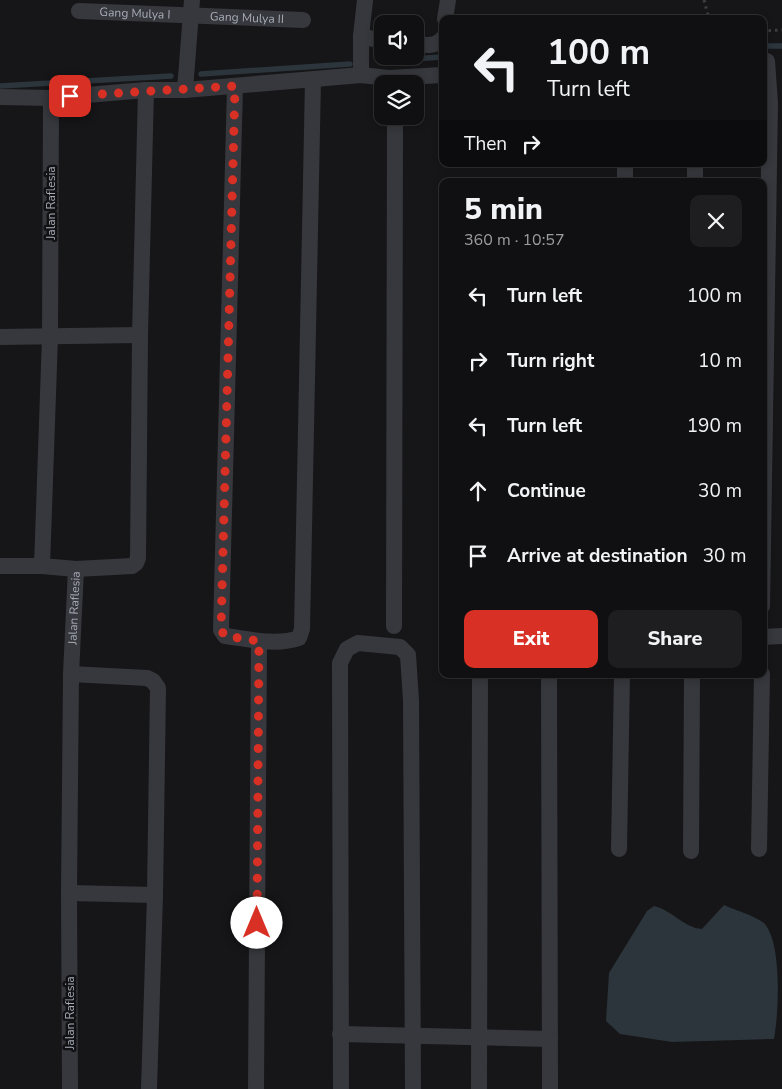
<!DOCTYPE html>
<meta charset="utf-8">
<style>
:root{--surface:#101012;--page:#1e1e20;--text:#f1f3f6;--muted:#9c9d9f;--line:#303032;--accent:#d93025}
body{margin:0;font-family:"Nunito Sans",sans-serif;background:var(--page);color:var(--text);height:100vh;display:flex;flex-direction:column;font-size:19px;white-space:nowrap}
*{box-sizing:border-box;margin:0}
p{font-size:16px;color:var(--muted)}
.icon{flex:none;width:28px;height:28px;fill:none;stroke:currentColor;stroke-width:2;stroke-linecap:round;stroke-linejoin:round}
.map{position:relative;flex:1;overflow:hidden}
.side{position:absolute;left:439px;top:178px;width:328px;height:500px;display:flex;flex-direction:column;background:var(--surface);border-radius:10px;box-shadow:0 2px 8px #0003,0 0 0 1px var(--line)}
.side>*{flex:none}
.guide{position:absolute;left:439px;top:15px;width:328px;height:152px;border-radius:10px;box-shadow:0 2px 8px #0003,0 0 0 1px var(--line);background:#101012;color:var(--text);overflow:hidden}
.controls{position:absolute;left:374px;top:15px;display:grid;gap:10px}
.controls a{display:grid;place-items:center;width:50px;height:50px;border-radius:10px;background:var(--surface);box-shadow:0 2px 8px #0003,0 0 0 1px var(--line);font-size:25px}
.pin{position:absolute;display:grid;place-items:center;width:42px;height:42px;color:#fff;margin:-21px;border-radius:10px;box-shadow:0 2px 8px #0006}
.me{position:absolute;width:55px;margin:-28px;rotate:0deg;stroke-linejoin:round;filter:drop-shadow(0 0 4px #0008)}
.turn{display:flex;align-items:center;gap:18px;height:105px;padding:0 25px;font-size:22px}
.turn .icon{width:65px;height:65px;stroke-width:2.5}
.turn b{display:block;font-size:35px;line-height:42px}
.then{display:flex;align-items:center;height:48px;padding:0 25px;background:#0003;gap:10px;font-size:19px}
.round{display:grid;place-items:center;flex:none;width:52px;height:52px;border-radius:10px;background:var(--page)}
.summary{display:flex;align-items:center;justify-content:space-between;height:85px;padding:0 25px}
h1{font-size:30px;font-weight:800;line-height:38px}
.button{display:flex;gap:10px;margin-top:auto;padding:10px 25px}
.button a{flex:1;height:58px;border-radius:10px;background:var(--accent);color:#fff;font-size:20px;font-weight:800;line-height:58px;text-align:center}
.button a+a{background:var(--page);color:var(--text)}
ul{padding:0;list-style:none}
li{display:flex;align-items:center;gap:15px;height:65px;padding:0 25px}
li div{flex:1}
li b{display:block;font-size:19px}
li em{font-style:normal}
.map>svg:first-child{display:block}
</style>
<div class="map">
<svg width="782" height="1089" viewBox="0 0 782 1089">
<rect width="100%" height="100%" fill="#161618"/>
<path fill="#2c353c" d="M 724,905 C 737,911 753,915 764,923 C 782,942 779,1011 774,1039 L 672,1042 L 620,1034 L 606,1021 L 609,973 L 647,911 L 654,906 C 672,910 684,928 702,929 Z"/>
<g fill="none" stroke-linecap="round" stroke-linejoin="round">
<g stroke="#2c353c" stroke-width="5.5">
<path d="M 762,46 L 782,46"/>
<path d="M 381,61 L 442,57"/>
<path d="M 201,74 L 350,64"/>
<path d="M 0,86 L 171,76"/>
</g>
<g stroke="#3d3f44" stroke-width="3" stroke-dasharray="2.5 4" stroke-linecap="butt">
<path d="M 704,0 L 709,19"/>
<path d="M 762,31 L 782,30"/>
</g>
<g stroke="#37383d" stroke-width="16">
<path id="s1" d="M 79,11 L 303,20"/>
<path d="M 445,19 L 448,0"/>
<path d="M 361,36 L 382,41"/>
<path d="M 415,44 C 425,45 436,47 442,39"/>
<path d="M 361,75 L 361,36 L 365,0"/>
<path d="M 235,86 L 221,630 L 225,636 C 248,639 276,646 299,638 L 302,629 L 313,80"/>
<path d="M 185,90 L 192,0"/>
<path d="M 0,97 L 51,98 L 146,90 L 185,90 L 361,75 L 389,78 L 442,75"/>
<path d="M 51,98 L 50,337 L 42,566 L 76,569 L 132,566 L 136,563 L 138,558 L 140,335 L 146,90"/>
<path d="M 625,181 L 625,164"/>
<path d="M 695,181 L 695,164"/>
<path d="M 0,337 L 140,335"/>
<path d="M 0,566 L 42,566"/>
<path d="M 762,606 L 770,103 L 767,61"/>
<path d="M 394,626 L 395,116"/>
<path d="M 762,637 L 782,636"/>
<path d="M 71,674 L 147,678 L 153,681 L 158,688 L 155,895 L 149,1089"/>
<path d="M 549,674 L 550,1089"/>
<path d="M 619,849 L 622,674"/>
<path d="M 759,849 L 762,674"/>
<path d="M 691,851 L 692,674"/>
<path d="M 69,893 L 155,895"/>
<path d="M 340,1034 L 550,1039"/>
<path id="s2" d="M 70,1089 L 69,893 L 71,674 L 76,569"/>
<path d="M 256,1089 L 259,641"/>
<path d="M 341,1089 L 340,663 L 347,649 L 358,643 L 400,647 L 408,655 L 411,700 L 413,1089"/>
<path d="M 479,1089 L 480,674"/>
</g>
</g>
<g fill="none" stroke-linecap="round" stroke-linejoin="round">
<path stroke="#d93025" stroke-width="9" stroke-dasharray="0 16.2" d="M 70,96 L 235,86 L 221,630 L 225,636 L 259,641 L 257,923"/>
</g>
<g text-anchor="middle" dominant-baseline="central" stroke-width="5" stroke-linejoin="round" paint-order="stroke">
<g font-size="12" fill="#a8adb8" stroke="#111113">
<text stroke="none"><textPath href="#s1" startOffset="56">Gang Mulya I</textPath></text>
<text stroke="none"><textPath href="#s1" startOffset="168">Gang Mulya II</textPath></text>
<text transform="translate(51 203) rotate(-90)">Jalan Raflesia</text>
<text stroke="none"><textPath href="#s2" startOffset="481">Jalan Raflesia</textPath></text>
<text transform="translate(70 1013) rotate(-90)">Jalan Raflesia</text>
</g>
</g>
</svg>
<div class="controls">
<a><svg class="icon" aria-label="sound" viewBox="0 0 24 24"><path d="M4 9h4l5-4v14l-5-4H4zM17 9q2 3 0 6"/></svg></a>
<a><svg class="icon" aria-label="layers" viewBox="0 0 24 24"><path d="M12 4l9 5-9 5-9-5zM3 14l9 5 9-5"/></svg></a>
</div>
<div class="pin" style="left:70px;top:96px;background:#d93025"><svg class="icon" aria-label="arrive" viewBox="0 0 24 24"><path d="M6 21V4h12l-3 4 3 4H6"/></svg></div>
<svg class="me" style="left:257px;top:923px" viewBox="-20 -20 40 40"><circle r="19" fill="#fff"/><path d="M0-13L10 11 0 6-10 11z" fill="#d93025"/></svg>
<div class="guide">
<div class="turn"><svg class="icon" aria-label="left" viewBox="0 0 24 24"><path d="M17 20v-9H6M10 6l-5 5 5 5"/></svg><div><b>100 m</b>Turn left</div></div>
<div class="then">Then<svg class="icon" aria-label="right" viewBox="0 0 24 24"><path d="M7 20v-9h11M14 6l5 5-5 5"/></svg></div>
</div>
<section class="side">
<div class="summary"><div><h1>5 min</h1><p>360 m · 10:57</p></div><a class="round"><svg class="icon" aria-label="close" viewBox="0 0 24 24"><path d="M6 6l12 12M18 6L6 18"/></svg></a></div>
<ul>
<li><svg class="icon" aria-label="left" viewBox="0 0 24 24"><path d="M17 20v-9H6M10 6l-5 5 5 5"/></svg><div><b>Turn left</b></div><em>100 m</em></li>
<li><svg class="icon" aria-label="right" viewBox="0 0 24 24"><path d="M7 20v-9h11M14 6l5 5-5 5"/></svg><div><b>Turn right</b></div><em>10 m</em></li>
<li><svg class="icon" aria-label="left" viewBox="0 0 24 24"><path d="M17 20v-9H6M10 6l-5 5 5 5"/></svg><div><b>Turn left</b></div><em>190 m</em></li>
<li><svg class="icon" aria-label="ahead" viewBox="0 0 24 24"><path d="M12 20V5M6 11l6-6 6 6"/></svg><div><b>Continue</b></div><em>30 m</em></li>
<li><svg class="icon" aria-label="arrive" viewBox="0 0 24 24"><path d="M6 21V4h12l-3 4 3 4H6"/></svg><div><b>Arrive at destination</b></div><em>30 m</em></li>
</ul>
<div class="button"><a>Exit</a><a>Share</a></div>
</section>
</div>
